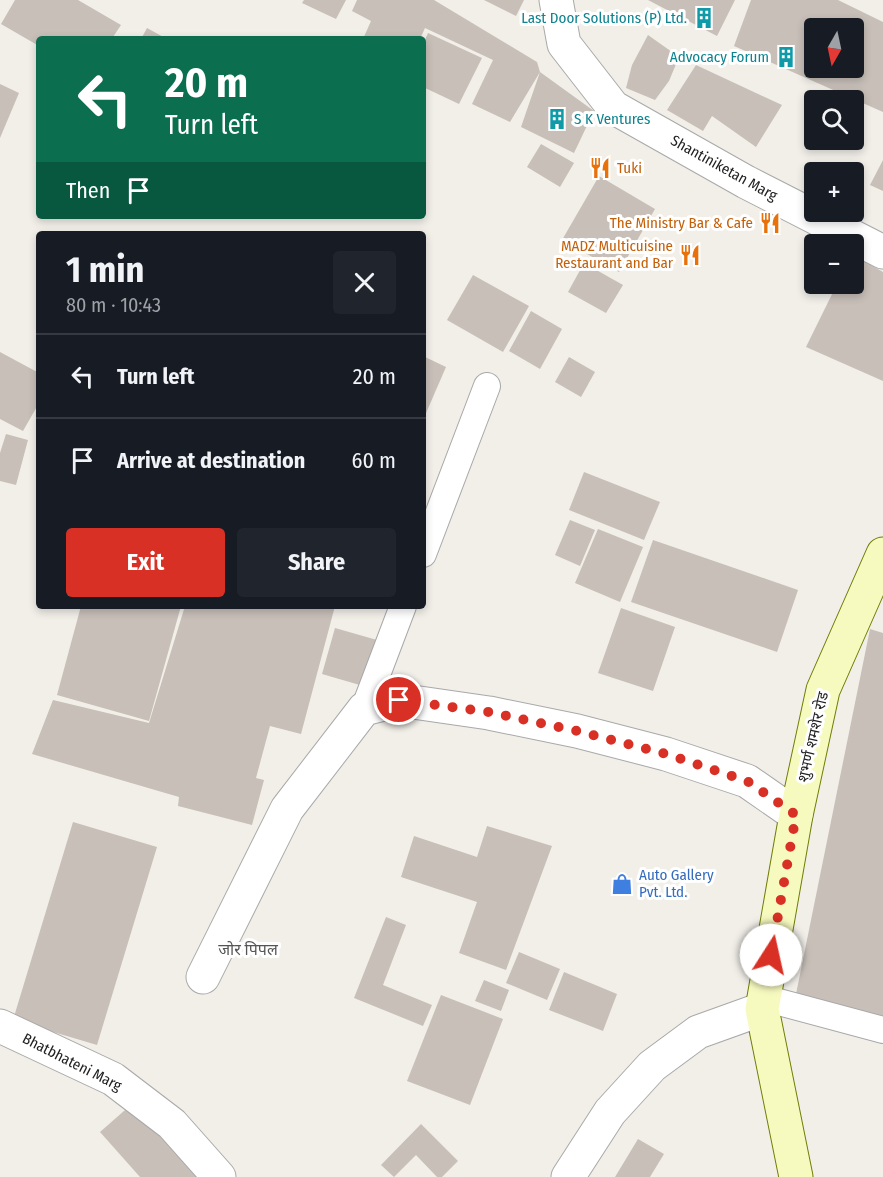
<!DOCTYPE html>
<meta charset="utf-8">
<style>
:root{--surface:#171b24;--page:#20242c;--text:#f1f3f6;--muted:#9ea1a6;--line:#363941;--accent:#d93025}
body{margin:0;font-family:"Fira Sans Condensed","Noto Sans Devanagari",sans-serif;background:var(--page);color:var(--text);height:100vh;display:flex;flex-direction:column;font-size:22px;white-space:nowrap}
*{box-sizing:border-box;margin:0}
p{font-size:20px;color:var(--muted)}
.icon{flex:none;width:33px;height:33px;fill:none;stroke:currentColor;stroke-width:2;stroke-linecap:round;stroke-linejoin:round}
.map{position:relative;flex:1;overflow:hidden}
.panel{position:absolute;left:36px;top:231px;width:390px;height:378px;display:flex;flex-direction:column;background:var(--surface);border-radius:6px;box-shadow:0 3px 9px #0003}
.panel>*{flex:none}
.guide{position:absolute;left:36px;top:36px;width:390px;height:183px;border-radius:6px;box-shadow:0 3px 9px #0003;background:#0b6e4f;color:#fff;overflow:hidden}
.needle{width:39px;rotate:189deg}
.buttons{position:absolute;left:804px;top:18px;display:grid;gap:12px}
.buttons a{display:grid;place-items:center;width:60px;height:60px;border-radius:6px;background:var(--surface);box-shadow:0 3px 9px #0003;font-size:30px}
.pin{position:absolute;display:grid;place-items:center;width:51px;height:51px;color:#fff;margin:-26px;border:3px solid #fff;border-radius:50%;box-shadow:0 2px 6px #0007}
.me{position:absolute;width:66px;margin:-33px;rotate:10deg;stroke-linejoin:round;filter:drop-shadow(0 0 4px #0008)}
.turn{display:flex;align-items:center;gap:21px;height:126px;padding:0 30px;font-size:27px}
.turn .icon{width:78px;height:78px;stroke-width:2.5}
.turn b{display:block;font-size:42px;line-height:51px}
.then{display:flex;align-items:center;height:57px;padding:0 30px;background:#0003;gap:12px;font-size:22px}
.round{display:grid;place-items:center;flex:none;width:63px;height:63px;border-radius:6px;background:var(--page)}
.head{display:flex;align-items:center;justify-content:space-between;height:102px;padding:0 30px}
h1{font-size:36px;font-weight:700;line-height:45px}
.cta{display:flex;gap:12px;margin-top:auto;padding:12px 30px}
.cta a{flex:1;height:69px;border-radius:6px;background:var(--accent);color:#fff;font-size:24px;font-weight:700;line-height:69px;text-align:center}
.cta a+a{background:var(--page);color:var(--text)}
ul{padding:0;list-style:none}
li{display:flex;align-items:center;gap:18px;height:84px;padding:0 30px;border-top:2px solid var(--line)}
li div{flex:1}
li b{display:block;font-size:22px}
li em{font-style:normal}
.map>svg:first-child{display:block}
</style>
<div class="map">
<svg width="883" height="1177" viewBox="0 0 883 1177">
<rect width="100%" height="100%" fill="#f2efe9"/>
<g fill="#c7bfb8" fill-rule="evenodd">
<path d="M 15,0 L 78,0 L 121,25 L 113,37 L 116,39 L 39,39 L 39,46 L 1,24 Z"/>
<path d="M 304,0 L 346,0 L 336,19 L 302,3 Z"/>
<path d="M 357,0 L 434,0 L 537,62 L 540,72 L 594,111 L 574,153 L 521,127 L 540,72 L 510,122 L 472,104 L 493,60 L 425,28 L 420,39 L 363,39 L 371,21 L 352,11 Z"/>
<path d="M 484,0 L 524,0 L 516,16 Z"/>
<path d="M 648,0 L 735,0 L 717,36 Z"/>
<path d="M 751,0 L 838,0 L 883,22 L 883,112 L 734,46 ZM 814,28 L 854,28 L 854,68 L 814,68 Z"/>
<path d="M 147,28 L 167,39 L 141,39 Z"/>
<path d="M 428,33 L 482,58 L 459,104 L 423,87 L 423,44 Z"/>
<path d="M 648,35 L 679,57 L 669,81 L 655,100 L 626,88 L 632,65 Z"/>
<path d="M 696,65 L 782,105 L 756,147 L 712,116 L 703,131 L 667,110 Z"/>
<path d="M 0,84 L 19,93 L 0,138 Z"/>
<path d="M 541,144 L 574,163 L 560,187 L 527,167 Z"/>
<path d="M 883,160 L 883,191 L 870,185 Z"/>
<path d="M 599,176 L 655,209 L 619,272 L 562,240 Z"/>
<path d="M 854,255 L 883,272 L 883,381 L 806,347 L 837,284 L 854,284 Z"/>
<path d="M 584,263 L 623,285 L 606,313 L 568,292 Z"/>
<path d="M 473,275 L 529,306 L 503,352 L 447,320 Z"/>
<path d="M 531,311 L 562,329 L 540,369 L 509,351 Z"/>
<path d="M 0,352 L 39,373 L 39,403 L 23,431 L 0,419 Z"/>
<path d="M 423,356 L 446,367 L 423,420 Z"/>
<path d="M 569,357 L 595,372 L 581,397 L 555,382 Z"/>
<path d="M 6,434 L 28,440 L 16,485 L 0,481 L 0,453 Z"/>
<path d="M 584,472 L 660,502 L 644,540 L 569,510 Z"/>
<path d="M 570,520 L 595,530 L 580,566 L 555,555 Z"/>
<path d="M 598,529 L 643,547 L 620,602 L 575,583 Z"/>
<path d="M 653,540 L 798,590 L 777,652 L 631,602 Z"/>
<path d="M 81,606 L 181,606 L 149,721 L 57,695 Z"/>
<path d="M 185,606 L 335,606 L 301,734 L 270,726 L 256,778 L 264,780 L 252,825 L 178,806 L 179,797 L 32,754 L 53,700 L 149,723 Z"/>
<path d="M 621,608 L 675,627 L 653,691 L 598,673 Z"/>
<path d="M 335,628 L 384,642 L 370,688 L 322,674 Z"/>
<path d="M 870,629 L 883,633 L 883,1017 L 796,994 Z"/>
<path d="M 73,822 L 157,847 L 97,1045 L 13,1020 Z"/>
<path d="M 487,826 L 552,846 L 506,970 L 459,953 L 477,902 L 401,877 L 414,836 L 477,857 Z"/>
<path d="M 386,917 L 406,925 L 383,985 L 432,1005 L 423,1026 L 354,998 Z"/>
<path d="M 519,952 L 560,969 L 547,1000 L 506,983 Z"/>
<path d="M 564,972 L 617,994 L 603,1031 L 549,1010 Z"/>
<path d="M 484,980 L 509,990 L 501,1011 L 475,1001 Z"/>
<path d="M 441,995 L 503,1019 L 470,1105 L 407,1081 Z"/>
<path d="M 133,1103 L 198,1177 L 140,1177 L 100,1132 Z"/>
<path d="M 421,1124 L 458,1161 L 442,1177 L 437,1177 L 416,1155 L 394,1177 L 381,1165 Z"/>
<path d="M 638,1139 L 664,1154 L 650,1177 L 615,1177 Z"/>
</g>
<g fill="none" stroke-linecap="round" stroke-linejoin="round">
<defs>
<g id="lane">
<path d="M 423,554 L 487,386"/>
<path d="M 364,709 L 403,606"/>
<path d="M 764,998 L 883,1030"/>
</g>
<g id="street">
<path d="M 556,0 L 564,44 L 613,107 L 746,182 L 883,252"/>
<path d="M 203,977 L 287,809 L 364,709 L 399,700 L 489,713 L 577,731 L 666,754 L 747,781 L 796,815"/>
<path d="M 0,1026 L 113,1079 L 172,1124 L 219,1177"/>
<path d="M 568,1177 L 610,1112 L 652,1066 L 698,1032 L 762,1009"/>
</g>
<path id="secondary" d="M 796,1177 L 762,1009 L 796,815 L 823,690 L 883,554"/>
</defs>
<use href="#lane" stroke="#a9a9a9" stroke-width="28"/>
<use href="#street" stroke="#a9a9a9" stroke-width="35"/>
<use href="#secondary" stroke="#707d05" stroke-width="35"/>
<use href="#lane" stroke="#fff" stroke-width="26"/>
<use href="#street" stroke="#fff" stroke-width="33"/>
<use href="#secondary" stroke="#f7fabf" stroke-width="33"/>
</g>
<g fill="none" stroke-linecap="round" stroke-linejoin="round">
<path stroke="#d93025" stroke-width="10" stroke-dasharray="0 18" d="M 399,700 L 489,712 L 577,731 L 666,754 L 747,781 L 796,815 L 771,955"/>
</g>
<defs>
<symbol id="building-bare" viewBox="-9 -9 18 18"><path d="M-4-6H4V6H1V3H-1V6H-4ZM-2.5-4.3h1.7v1.8h-1.7ZM.8-4.3h1.7v1.8H.8ZM-2.5-1h1.7V.8h-1.7ZM.8-1h1.7V.8H.8Z" fill="#0f9aa8" stroke="#fff" stroke-width="2.5" paint-order="stroke"/></symbol>
<symbol id="restaurant-bare" viewBox="-9 -9 18 18"><path d="M-5-6h1v4h1v-4h1v4h1v-4h1v5L-1.5 .5V6h-2V.5L-5-1ZM5-6V6H3V1.5H1.5Q1.5-4 5-6Z" fill="#e8710a" stroke="#fff" stroke-width="2.5" paint-order="stroke"/></symbol>
<symbol id="shop-bare" viewBox="-9 -9 18 18"><path d="M-5-2.5h2.3a2.7 3.5 0 0 1 5.4 0H5L5.5 6h-11ZM-1.5-2.5h3a1.5 2.3 0 0 0-3 0Z" fill="#3f7fe0" stroke="#fff" stroke-width="2.5" paint-order="stroke"/></symbol>
</defs>
<g fill-rule="evenodd">
<use href="#building-bare" x="689" y="3" width="30" height="30"/>
<use href="#building-bare" x="771" y="42" width="30" height="30"/>
<use href="#building-bare" x="542" y="104" width="30" height="30"/>
<use href="#restaurant-bare" x="585" y="153" width="30" height="30"/>
<use href="#restaurant-bare" x="755" y="208" width="30" height="30"/>
<use href="#restaurant-bare" x="675" y="240" width="30" height="30"/>
<use href="#shop-bare" x="607" y="869" width="30" height="30"/>
</g>
<g text-anchor="middle" dominant-baseline="central" stroke-width="6" stroke-linejoin="round" paint-order="stroke">
<g font-size="15" fill="#0d838f" stroke="#fff" text-anchor="end">
<text x="687" y="18">Last Door Solutions (P) Ltd.</text>
<text x="769" y="57">Advocacy Forum</text>
<text x="574" y="119" text-anchor="start">S K Ventures</text>
</g>
<g font-size="15" fill="#c56008" stroke="#fff" text-anchor="end">
<text x="617" y="168" text-anchor="start">Tuki</text>
<text x="753" y="223">The Ministry Bar &amp; Cafe</text>
<text x="673" y="246">MADZ Multicuisine<tspan x="673" dy="17">Restaurant and Bar</tspan></text>
</g>
<g font-size="15" fill="#222" stroke="#fff">
<text transform="translate(724 168) rotate(29)">Shantiniketan Marg</text>
<text transform="translate(813 737) rotate(-77)">शुभर्ण शमशेर रोड</text>
<text transform="translate(72 1062) rotate(27)">Bhatbhateni Marg</text>
</g>
<g font-size="15" fill="#366cbe" stroke="#fff" text-anchor="start">
<text x="639" y="875">Auto Gallery<tspan x="639" dy="17">Pvt. Ltd.</tspan></text>
</g>
<g font-size="16" fill="#555" stroke="#fff">
<text x="248" y="949">जोर पिपल</text>
</g>
</g>
</svg>
<div class="buttons">
<a><svg class="needle" viewBox="-14 -14 28 28"><path d="M0-13l5 13h-10z" fill="#e53935"/><path d="M0 13l5-13h-10z" fill="#9ea1a6"/></svg></a>
<a><svg class="icon" aria-label="search" viewBox="0 0 24 24"><circle cx="10" cy="10" r="6"/><path d="M15 15l6 6"/></svg></a>
<a>+</a>
<a>−</a>
</div>
<div class="pin" style="left:399px;top:700px;background:#d93025"><svg class="icon" aria-label="arrive" viewBox="0 0 24 24"><path d="M6 21V4h12l-3 4 3 4H6"/></svg></div>
<svg class="me" style="left:771px;top:955px" viewBox="-20 -20 40 40"><circle r="19" fill="#fff"/><path d="M0-13L10 11 0 6-10 11z" fill="#d93025"/></svg>
<div class="guide">
<div class="turn"><svg class="icon" aria-label="left" viewBox="0 0 24 24"><path d="M17 20v-9H6M10 6l-5 5 5 5"/></svg><div><b>20 m</b>Turn left</div></div>
<div class="then">Then<svg class="icon" aria-label="arrive" viewBox="0 0 24 24"><path d="M6 21V4h12l-3 4 3 4H6"/></svg></div>
</div>
<section class="panel">
<div class="head"><div><h1>1 min</h1><p>80 m · 10:43</p></div><a class="round"><svg class="icon" aria-label="close" viewBox="0 0 24 24"><path d="M6 6l12 12M18 6L6 18"/></svg></a></div>
<ul>
<li><svg class="icon" aria-label="left" viewBox="0 0 24 24"><path d="M17 20v-9H6M10 6l-5 5 5 5"/></svg><div><b>Turn left</b></div><em>20 m</em></li>
<li><svg class="icon" aria-label="arrive" viewBox="0 0 24 24"><path d="M6 21V4h12l-3 4 3 4H6"/></svg><div><b>Arrive at destination</b></div><em>60 m</em></li>
</ul>
<div class="cta"><a>Exit</a><a>Share</a></div>
</section>
</div>
